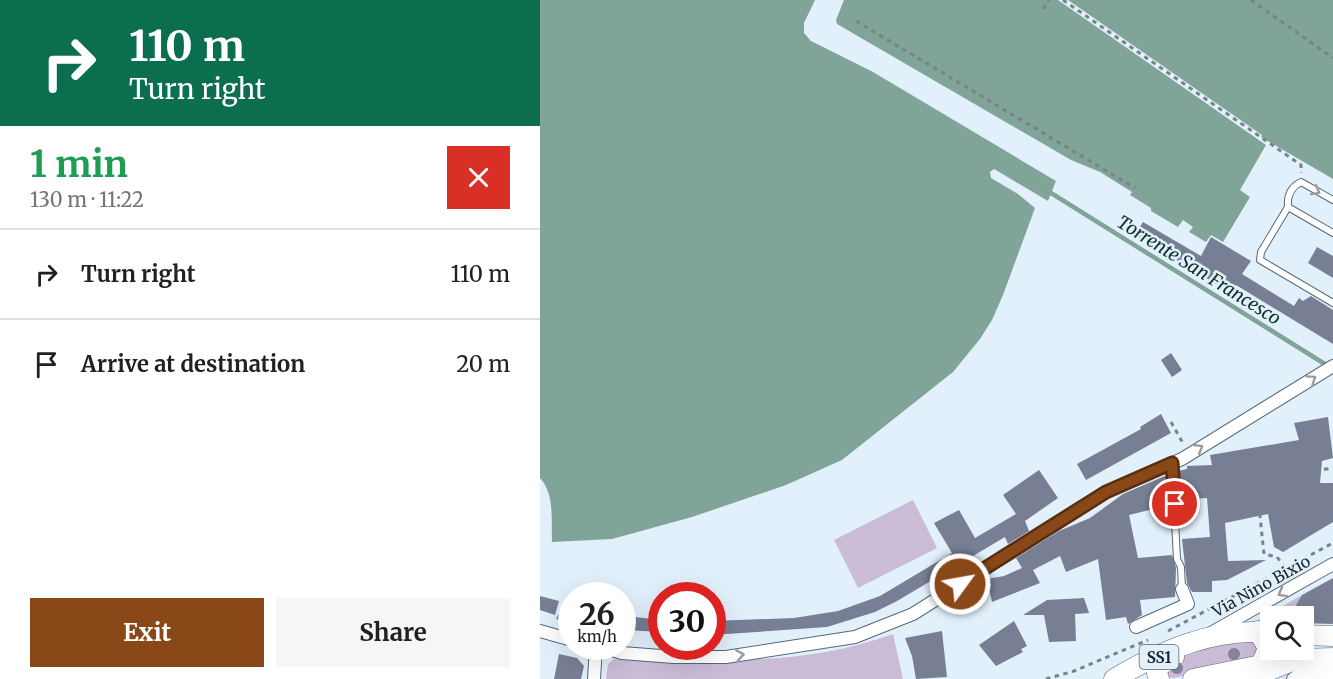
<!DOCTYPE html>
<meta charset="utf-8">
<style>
:root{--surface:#fff;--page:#f6f6f6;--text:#202124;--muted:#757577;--line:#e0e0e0;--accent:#8a4717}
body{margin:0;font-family:Merriweather,serif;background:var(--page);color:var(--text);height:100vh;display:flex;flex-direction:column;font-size:22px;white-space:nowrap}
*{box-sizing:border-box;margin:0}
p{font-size:20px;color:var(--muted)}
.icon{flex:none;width:33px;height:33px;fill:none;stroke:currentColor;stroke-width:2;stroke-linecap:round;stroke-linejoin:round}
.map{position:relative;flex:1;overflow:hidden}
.details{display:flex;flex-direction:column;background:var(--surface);width:540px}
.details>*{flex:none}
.banner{background:#0b6e4f;color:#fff;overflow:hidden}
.tools{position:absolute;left:720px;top:606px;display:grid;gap:12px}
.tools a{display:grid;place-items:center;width:54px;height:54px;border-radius:0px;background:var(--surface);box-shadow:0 6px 24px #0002;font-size:30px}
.speed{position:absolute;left:18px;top:582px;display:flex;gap:12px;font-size:30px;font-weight:700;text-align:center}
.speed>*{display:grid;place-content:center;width:78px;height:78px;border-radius:50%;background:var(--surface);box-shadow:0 6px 24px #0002;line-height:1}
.speed small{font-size:15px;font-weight:400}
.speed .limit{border:9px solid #d22;background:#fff;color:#111}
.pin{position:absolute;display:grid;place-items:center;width:51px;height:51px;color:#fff;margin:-26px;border:3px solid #fff;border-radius:50%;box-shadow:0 2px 6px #0007}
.me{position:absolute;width:66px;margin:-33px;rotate:58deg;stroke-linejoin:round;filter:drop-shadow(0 0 4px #0008)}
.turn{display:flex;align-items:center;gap:21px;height:126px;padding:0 30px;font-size:27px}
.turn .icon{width:78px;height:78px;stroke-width:2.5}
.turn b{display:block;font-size:42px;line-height:51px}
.round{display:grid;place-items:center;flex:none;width:63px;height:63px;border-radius:0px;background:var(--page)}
.summary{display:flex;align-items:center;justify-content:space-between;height:102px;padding:0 30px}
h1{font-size:36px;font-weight:700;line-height:45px;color:#1e9e55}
.primary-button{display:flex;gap:12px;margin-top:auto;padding:12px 30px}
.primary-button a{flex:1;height:69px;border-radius:0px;background:var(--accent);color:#fff;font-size:24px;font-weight:700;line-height:69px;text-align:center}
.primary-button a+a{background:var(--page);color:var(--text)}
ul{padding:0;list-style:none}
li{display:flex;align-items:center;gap:18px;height:90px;padding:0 30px;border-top:2px solid var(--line)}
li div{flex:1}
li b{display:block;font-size:22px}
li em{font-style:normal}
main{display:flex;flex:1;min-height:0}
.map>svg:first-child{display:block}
</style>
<main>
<section class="details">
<div class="banner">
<div class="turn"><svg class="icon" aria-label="right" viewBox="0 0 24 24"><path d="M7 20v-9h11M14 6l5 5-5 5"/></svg><div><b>110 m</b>Turn right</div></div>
</div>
<div class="summary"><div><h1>1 min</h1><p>130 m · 11:22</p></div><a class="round" style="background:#d93025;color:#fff"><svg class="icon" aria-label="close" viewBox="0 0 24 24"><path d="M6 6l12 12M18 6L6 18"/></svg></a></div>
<ul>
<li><svg class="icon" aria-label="right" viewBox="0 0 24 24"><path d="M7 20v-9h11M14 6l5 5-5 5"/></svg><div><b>Turn right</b></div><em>110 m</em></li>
<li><svg class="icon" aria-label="arrive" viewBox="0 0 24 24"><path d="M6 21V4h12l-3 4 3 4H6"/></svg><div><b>Arrive at destination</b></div><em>20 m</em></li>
</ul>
<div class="primary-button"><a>Exit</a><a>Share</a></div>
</section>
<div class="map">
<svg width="793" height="679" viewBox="0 0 793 679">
<rect width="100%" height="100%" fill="#e2f0fb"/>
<g fill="#cabbd7">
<path d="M 373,500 L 397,548 L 318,588 L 294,540 Z"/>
<path d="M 762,595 L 756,605 L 756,616 L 730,616 L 730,627 L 720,625 L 717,621 Z"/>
<path d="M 353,634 L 363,679 L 66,679 L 68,664 L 74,659 L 89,656 C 182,661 264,666 353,634 Z"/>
<path d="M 718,637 L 720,659 L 634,678 L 626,677 L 629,662 L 688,641 Z"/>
</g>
<g fill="#80a598">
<path d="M 0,0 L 275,0 L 264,23 L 264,33 L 271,41 L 333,72 L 516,181 L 508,201 L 454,169 L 450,172 L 451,178 L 478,194 L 495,208 L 463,295 L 452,320 L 440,339 L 413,372 L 302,460 L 246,485 L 152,517 L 72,539 L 12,542 C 11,521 15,494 0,478 Z"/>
<path d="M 304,0 L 518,0 L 726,145 L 700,190 L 710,197 L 683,242 L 671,235 L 666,242 L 649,232 L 653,227 L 643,220 L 638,227 L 611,211 L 611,208 L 590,195 L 592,192 L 560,172 L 531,160 L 297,24 L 296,20 Z"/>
<path d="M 528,0 L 793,0 L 793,179 L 721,137 L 722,135 Z"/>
</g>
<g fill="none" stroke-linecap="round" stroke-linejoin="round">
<path stroke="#80a598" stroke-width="4.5" d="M 511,193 L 788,366"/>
</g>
<g fill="#787e94">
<path d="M 603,222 L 661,256 L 671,237 L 711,261 L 702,274 L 754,306 L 759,298 L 763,301 L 771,296 L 793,310 L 793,344 L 696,285 L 691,293 L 595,235 Z"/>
<path d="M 777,247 L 793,256 L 793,278 L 768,263 Z"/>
<path d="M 631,353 L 642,370 L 632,377 L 621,360 Z"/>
<path d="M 621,414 L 631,433 L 546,480 L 537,464 L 601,429 L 600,427 Z"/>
<path d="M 788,417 L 793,458 L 782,461 L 780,483 L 793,483 L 793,522 L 743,552 L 734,547 L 728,514 L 685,523 L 688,561 L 726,560 L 687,580 L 672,581 L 672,592 L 652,592 L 647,583 L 642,539 L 670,537 L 667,498 L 639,500 L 638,471 L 647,469 L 647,466 L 672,465 L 670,455 L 759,440 L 754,423 Z"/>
<path d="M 499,470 L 518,498 L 485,521 L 489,531 L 468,544 L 465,537 L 357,601 L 335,612 L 287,627 L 172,635 L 172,621 L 254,618 L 298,611 L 340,596 L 412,553 L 394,523 L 419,510 L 435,538 L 476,514 L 463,495 Z"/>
<path d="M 627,475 L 629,505 L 589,515 L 598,558 L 632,555 L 636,568 L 635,597 L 600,600 L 602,615 L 588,624 L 586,617 L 566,620 L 558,559 L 526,572 L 520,556 L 493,570 L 500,583 L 452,602 L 447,579 L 464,576 L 482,568 L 476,558 L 519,531 L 550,518 L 583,494 Z"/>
<path d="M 793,578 L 793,624 L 764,623 L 764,616 L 756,616 L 756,605 L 762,595 Z"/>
<path d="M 0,596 L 19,601 L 15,615 L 0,610 Z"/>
<path d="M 544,598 L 549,613 L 535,614 L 536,641 L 509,642 L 504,615 L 483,615 L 507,600 Z"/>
<path d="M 23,606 L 32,608 L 32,622 L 16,619 Z"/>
<path d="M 86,616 L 122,620 L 122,632 L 85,630 Z"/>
<path d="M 474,621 L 487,646 L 481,649 L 483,652 L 456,666 L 439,645 Z"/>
<path d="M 402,631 L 407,677 L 376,679 L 372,656 L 365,638 Z"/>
<path d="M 19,654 L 37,658 L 44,666 L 41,679 L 14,679 Z"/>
</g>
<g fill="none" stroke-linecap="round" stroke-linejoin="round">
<defs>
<g id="lane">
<path d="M 793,200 L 761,182 C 751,187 747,196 748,207 L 793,233"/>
<path d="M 748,207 L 721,252 L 720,260 L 793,303"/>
<path d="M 632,463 L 637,559 L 641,567 L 642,589"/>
</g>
<g id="street">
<path d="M 596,627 L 648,604 L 642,589"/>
<path d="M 0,631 L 32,640"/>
<path d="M 671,633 L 793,564"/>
<path d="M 59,646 L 82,653 L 134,657 L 186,657 L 315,637 L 373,614 L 566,492 L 642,459 L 793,366"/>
<path d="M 54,679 L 56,646"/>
<path d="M 753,679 L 760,674 L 793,674"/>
</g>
<g id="primary">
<path d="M 764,635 L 793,636"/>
<path d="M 574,679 C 621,651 675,627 730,633"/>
<path d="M 619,679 L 617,673 L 619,666 L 634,657"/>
<path d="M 653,679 L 721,665 L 728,648 L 718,631"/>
<path d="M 685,679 L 730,670 L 757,659 L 793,658"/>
</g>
</defs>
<use href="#lane" stroke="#556979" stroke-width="8"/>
<use href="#street" stroke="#556979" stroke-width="14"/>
<use href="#primary" stroke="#556979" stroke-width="21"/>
<g stroke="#78838b" stroke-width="3" stroke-dasharray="4.5 4.5" stroke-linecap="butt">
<path d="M 523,0 L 761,165 L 761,173"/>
<path d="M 711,0 L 793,58"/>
<path d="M 503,9 L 509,0"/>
<path d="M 316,21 L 595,188"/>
<path d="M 631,422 L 644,445"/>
<path d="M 745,568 L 737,557 L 724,554 L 716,479 L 793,468"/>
<path d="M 628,631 L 793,543"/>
<path d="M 506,679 L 534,671 L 608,640"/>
</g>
<use href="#lane" stroke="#fff" stroke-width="6"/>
<use href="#street" stroke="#fff" stroke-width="12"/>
<use href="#primary" stroke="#fff" stroke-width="20"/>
</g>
<g fill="#86809b">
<circle cx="694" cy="654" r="6"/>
<circle cx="637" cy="668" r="6"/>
</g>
<defs><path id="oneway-chevron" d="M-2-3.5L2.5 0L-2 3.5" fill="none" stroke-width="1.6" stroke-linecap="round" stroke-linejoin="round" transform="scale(1.5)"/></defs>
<g stroke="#999da0">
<use href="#oneway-chevron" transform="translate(776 191) rotate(29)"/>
<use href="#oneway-chevron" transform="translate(772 379) rotate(-34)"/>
<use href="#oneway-chevron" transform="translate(659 448) rotate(-30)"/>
<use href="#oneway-chevron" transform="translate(742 593) rotate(151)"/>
<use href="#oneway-chevron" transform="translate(200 655) rotate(-9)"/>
</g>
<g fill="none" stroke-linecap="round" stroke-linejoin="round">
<defs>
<path id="route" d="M 420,584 L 566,492 L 632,463 L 635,504"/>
</defs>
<use href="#route" stroke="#5a2e0f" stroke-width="15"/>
<use href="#route" stroke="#8a4717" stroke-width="10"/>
</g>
<g text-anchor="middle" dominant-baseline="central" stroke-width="5" stroke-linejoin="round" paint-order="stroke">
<rect fill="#e2f0fb" stroke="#58636a" stroke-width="1.5" x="599.5" y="645" width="39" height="24" rx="4.5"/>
<g font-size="15" font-weight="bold" fill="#1d262c">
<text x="619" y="657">SS1</text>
</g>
<g font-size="16" fill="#1d262c" stroke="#e2f0fb">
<text transform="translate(721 586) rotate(-29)">Via Nino Bixio</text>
</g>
<g font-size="18" font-style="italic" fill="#0e3128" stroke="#e2f0fb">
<text transform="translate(659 270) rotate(32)">Torrente San Francesco</text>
</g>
</g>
</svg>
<div class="tools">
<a><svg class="icon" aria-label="search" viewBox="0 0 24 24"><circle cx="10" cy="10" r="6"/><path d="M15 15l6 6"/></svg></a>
</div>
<div class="speed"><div>26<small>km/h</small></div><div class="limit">30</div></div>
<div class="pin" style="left:635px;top:504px;background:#d93025"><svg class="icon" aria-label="arrive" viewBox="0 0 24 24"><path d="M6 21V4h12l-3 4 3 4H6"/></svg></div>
<svg class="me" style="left:420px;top:584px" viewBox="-20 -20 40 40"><circle r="17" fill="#8a4717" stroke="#fff" stroke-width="3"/><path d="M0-11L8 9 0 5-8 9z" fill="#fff"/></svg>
</div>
</main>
